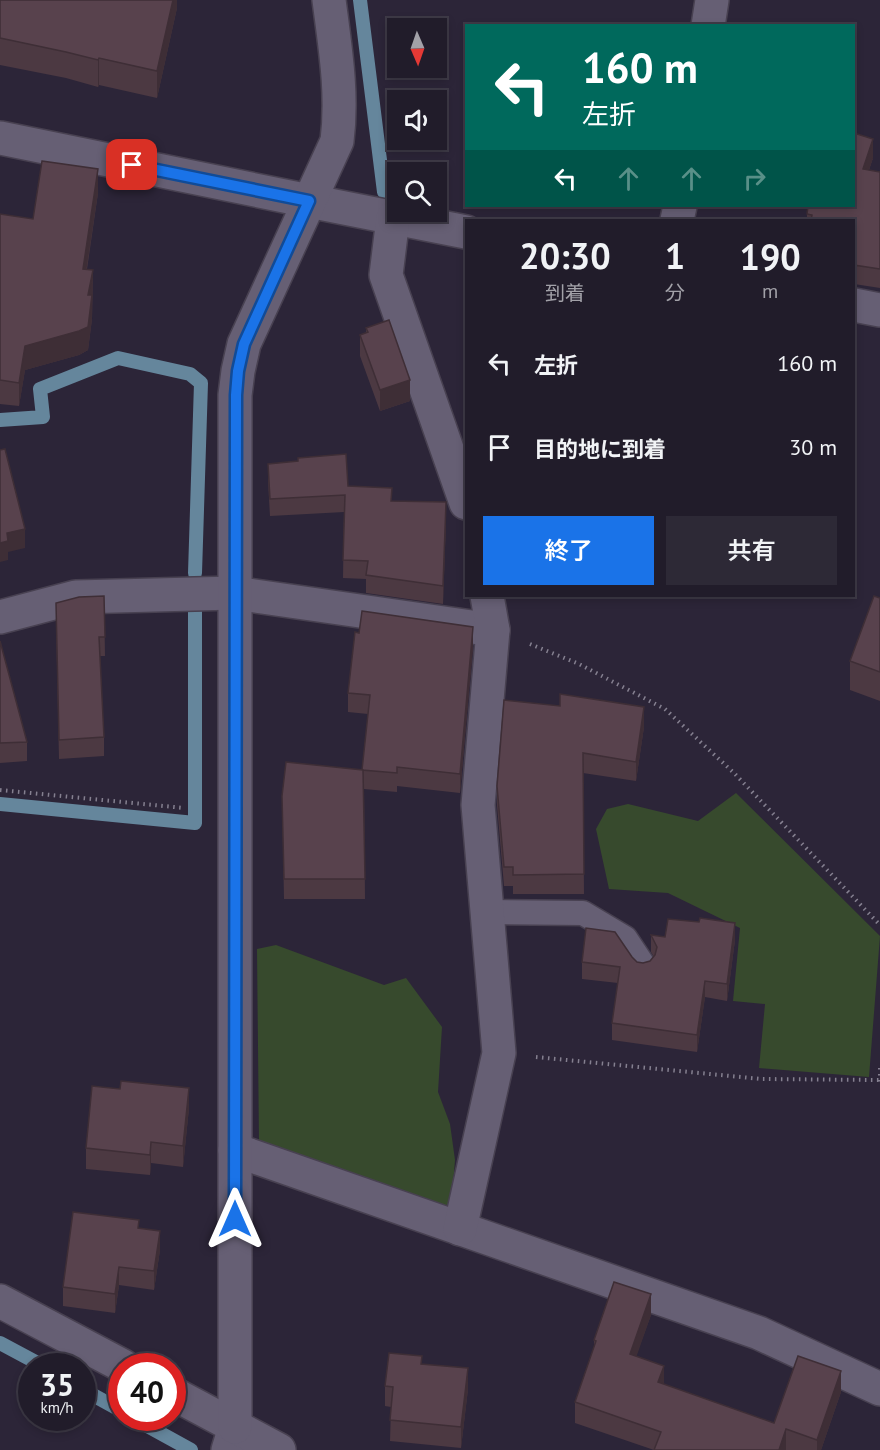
<!DOCTYPE html>
<html lang="ja">
<meta charset="utf-8">
<style>
:root{--surface:#211c2a;--page:#2d2936;--text:#f1f3f6;--muted:#a2a1a8;--line:#3e3a47;--accent:#1a73e8}
body{margin:0;font-family:"PT Sans","Noto Sans JP",sans-serif;background:var(--page);color:var(--text);height:100vh;display:flex;flex-direction:column;font-size:22px;white-space:nowrap}
*{box-sizing:border-box;margin:0}
p{font-size:20px;color:var(--muted)}
.icon{flex:none;width:33px;height:33px;fill:none;stroke:currentColor;stroke-width:2;stroke-linecap:round;stroke-linejoin:round}
.map{position:relative;flex:1;overflow:hidden}
.side{position:absolute;left:465px;top:219px;width:390px;height:378px;display:flex;flex-direction:column;background:var(--surface);border-radius:0px;box-shadow:0 3px 9px #0003,0 0 0 2px var(--line)}
.side>*{flex:none}
.top-card{position:absolute;left:465px;top:24px;width:390px;height:183px;border-radius:0px;box-shadow:0 3px 9px #0003,0 0 0 2px var(--line);background:#00695c;color:#fff;overflow:hidden}
.needle{width:39px;rotate:178deg}
.tools{position:absolute;left:387px;top:18px;display:grid;gap:12px}
.tools a{display:grid;place-items:center;width:60px;height:60px;border-radius:0px;background:var(--surface);box-shadow:0 3px 9px #0003,0 0 0 2px var(--line);font-size:30px}
.speed{position:absolute;left:18px;top:1353px;display:flex;gap:12px;font-size:30px;font-weight:700;text-align:center}
.speed>*{display:grid;place-content:center;width:78px;height:78px;border-radius:50%;background:var(--surface);box-shadow:0 3px 9px #0003,0 0 0 2px var(--line);line-height:1}
.speed small{font-size:15px;font-weight:400}
.speed .limit{border:9px solid #d22;background:#fff;color:#111}
.pin{position:absolute;display:grid;place-items:center;width:51px;height:51px;color:#fff;margin:-26px;border-radius:12px;box-shadow:0 3px 9px #0006}
.me{position:absolute;width:66px;margin:-33px;rotate:0deg;stroke-linejoin:round;filter:drop-shadow(0 0 4px #0008)}
.turn{display:flex;align-items:center;gap:21px;height:126px;padding:0 18px;font-size:27px}
.turn .icon{width:78px;height:78px;stroke-width:2.5}
.turn b{display:block;font-size:42px;line-height:51px}
.lanes{display:flex;align-items:center;height:57px;padding:0 18px;background:#0003;justify-content:center;gap:30px;direction:ltr}
.lanes .off{opacity:.35}
.eta{display:flex;justify-content:space-evenly;align-items:center;height:102px;text-align:center}
.eta b{font-size:36px;font-weight:600;line-height:42px}
.button{display:flex;gap:12px;margin-top:auto;padding:12px 18px}
.button a{flex:1;height:69px;border-radius:0px;background:var(--accent);color:#fff;font-size:24px;font-weight:600;line-height:69px;text-align:center}
.button a+a{background:var(--page);color:var(--text)}
ul{padding:0;list-style:none}
li{display:flex;align-items:center;gap:18px;height:84px;padding:0 18px}
li div{flex:1}
li b{display:block;font-size:22px}
li em{font-style:normal}
.map>svg:first-child{display:block}
</style>
<div class="map">
<svg width="880" height="1450" viewBox="0 0 880 1450">
<rect width="100%" height="100%" fill="#2c2538"/>
<g fill="#374a2d">
<path d="M 736,793 L 880,936 L 869,1077 L 759,1068 L 765,1004 L 733,1001 L 740,928 L 668,893 L 609,889 L 596,829 L 607,809 L 628,804 L 698,821 Z"/>
<path d="M 276,945 L 384,985 L 406,978 L 442,1027 L 438,1092 L 450,1124 L 455,1160 L 452,1198 L 445,1209 L 259,1142 L 257,949 Z"/>
</g>
<g fill="none" stroke-linecap="round" stroke-linejoin="round">
<g stroke="#65869c" stroke-width="14">
<path d="M 360,0 L 384,192"/>
<path d="M 0,420 L 43,417 L 40,389 L 118,358 L 190,374 L 201,383 L 195,573"/>
<path d="M 0,804 L 195,823 L 195,605"/>
<path d="M 0,1343 L 43,1366"/>
<path d="M 82,1389 L 122,1411"/>
<path d="M 133,1418 L 191,1450"/>
</g>
<defs>
<path id="lane" d="M 487,912 L 583,913 L 625,938 L 643,965"/>
<g id="street">
<path d="M 708,26 L 712,0"/>
<path d="M 309,201 L 466,232"/>
<path d="M 393,218 L 386,275 L 466,503"/>
<path d="M 677,220 L 680,206"/>
<path d="M 854,305 L 880,310"/>
<path d="M 0,617 L 76,597 L 234,593 L 493,630"/>
<path d="M 235,1150 L 759,1333 L 880,1389"/>
<path d="M 460,1229 L 499,1053 L 478,805 L 493,630 L 487,596"/>
<path d="M 228,1450 L 235,1427"/>
</g>
<g id="secondary">
<path d="M 0,138 L 309,201"/>
<path d="M 0,1301 L 123,1366"/>
<path d="M 172,1393 L 279,1450"/>
<path d="M 235,1427 L 235,395 L 238,371 L 244,344 L 337,141 C 343,93 335,47 329,0"/>
</g>
</defs>
<use href="#lane" stroke="#484151" stroke-width="27"/>
<use href="#street" stroke="#484151" stroke-width="36"/>
<use href="#secondary" stroke="#484151" stroke-width="36"/>
<g stroke="#858090" stroke-width="4" stroke-dasharray="1.5 4.5" stroke-linecap="butt">
<path d="M 530,644 L 579,664 L 665,709 L 734,773 L 880,925"/>
<path d="M 0,790 L 184,808"/>
<path d="M 536,1057 L 761,1079 L 879,1080"/>
<path d="M 880,1068 L 880,1082"/>
</g>
<use href="#lane" stroke="#665f74" stroke-width="24"/>
<use href="#street" stroke="#665f74" stroke-width="33"/>
<use href="#secondary" stroke="#665f74" stroke-width="33"/>
</g>
<g fill="#4c3942">
<path d="M 0,0 L 177,0 L 177,8 L 157,98 L 99,85 L 98,87 L 66,78 L 0,65 Z"/>
<path d="M 873,158 L 869,170 L 880,172 L 880,288 L 854,284 L 854,220 L 807,220 L 807,214 Z"/>
<path d="M 98,193 L 87,269 L 93,270 L 92,319 L 88,350 L 79,355 L 25,370 L 19,406 L 0,404 L 0,214 L 33,219 Z"/>
<path d="M 366,328 L 410,401 L 380,411 L 360,356 L 360,335 L 366,333 Z"/>
<path d="M 268,464 L 348,486 L 446,520 L 443,604 L 366,593 L 366,579 L 343,578 L 344,512 L 270,516 L 268,481 Z"/>
<path d="M 104,596 L 105,656 L 100,656 L 104,737 L 104,756 L 59,759 L 56,622 Z"/>
<path d="M 880,598 L 880,701 L 850,690 L 850,661 Z"/>
<path d="M 359,633 L 473,646 L 460,793 L 397,786 L 397,792 L 364,789 L 365,899 L 284,899 L 282,796 L 362,770 L 368,714 L 348,712 L 348,693 Z"/>
<path d="M 0,641 L 27,742 L 27,761 L 0,763 Z"/>
<path d="M 644,727 L 636,781 L 583,773 L 584,894 L 513,894 L 513,886 L 504,886 L 497,805 L 497,786 Z"/>
<path d="M 651,935 L 665,937 L 735,940 L 727,1001 L 705,997 L 697,1052 L 612,1040 L 612,1023 L 618,983 L 582,979 L 582,962 L 637,962 L 643,963 L 650,961 L 654,957 L 651,952 Z"/>
<path d="M 120,1089 L 189,1108 L 183,1167 L 151,1163 L 150,1175 L 86,1169 L 86,1148 Z"/>
<path d="M 139,1228 L 160,1250 L 154,1290 L 119,1285 L 115,1313 L 63,1306 L 63,1287 Z"/>
<path d="M 651,1315 L 636,1356 L 664,1384 L 774,1423 L 841,1392 L 821,1450 L 654,1450 L 575,1423 L 575,1402 L 594,1349 L 594,1340 Z"/>
<path d="M 422,1364 L 468,1389 L 461,1448 L 390,1441 L 391,1407 L 385,1406 L 385,1386 Z"/>
</g>
<g fill="#3e2e36">
<path d="M 173,0 L 177,0 L 177,8 L 157,98 L 157,71 Z"/>
<path d="M 99,58 L 99,85 L 98,87 L 98,60 Z"/>
<path d="M 873,139 L 873,158 L 863,188 L 863,169 Z"/>
<path d="M 98,169 L 98,193 L 83,292 L 83,269 Z"/>
<path d="M 93,270 L 92,319 L 88,350 L 79,355 L 25,370 L 19,406 L 19,383 L 25,346 L 88,295 Z"/>
<path d="M 410,380 L 410,401 L 380,411 L 380,390 Z"/>
<path d="M 446,502 L 446,520 L 443,604 L 443,586 Z"/>
<path d="M 25,529 L 25,548 L 8,552 L 8,560 L 0,562 L 0,543 L 7,533 Z"/>
<path d="M 473,627 L 473,646 L 460,793 L 460,774 Z"/>
<path d="M 644,707 L 644,727 L 636,781 L 636,762 Z"/>
<path d="M 735,923 L 735,940 L 727,1001 L 727,984 Z"/>
<path d="M 705,981 L 705,997 L 697,1052 L 697,1035 Z"/>
<path d="M 189,1088 L 189,1108 L 183,1167 L 183,1146 Z"/>
<path d="M 151,1142 L 151,1163 L 150,1175 L 150,1155 Z"/>
<path d="M 160,1231 L 160,1250 L 154,1290 L 154,1271 Z"/>
<path d="M 119,1267 L 119,1285 L 115,1313 L 115,1294 Z"/>
<path d="M 651,1294 L 651,1315 L 630,1375 L 630,1354 Z"/>
<path d="M 664,1366 L 664,1387 L 658,1382 Z"/>
<path d="M 468,1368 L 468,1389 L 461,1448 L 461,1427 Z"/>
<path d="M 841,1371 L 841,1392 L 821,1450 L 817,1450 L 817,1440 Z"/>
<path d="M 786,1429 L 786,1450 L 779,1450 Z"/>
</g>
<g fill="#58424d" stroke="#3e2e36" stroke-width="1.5">
<path d="M 0,0 L 173,0 L 157,71 L 99,58 L 98,60 L 66,52 L 0,38 Z"/>
<path d="M 854,133 L 873,139 L 863,169 L 880,172 L 880,269 L 854,265 L 854,220 L 811,220 L 812,215 L 807,214 L 808,206 L 854,206 Z"/>
<path d="M 42,161 L 98,169 L 83,269 L 93,270 L 88,295 L 92,295 L 88,327 L 79,331 L 25,346 L 19,383 L 0,380 L 0,214 L 33,219 Z"/>
<path d="M 389,320 L 410,380 L 380,390 L 360,335 L 368,332 L 366,328 Z"/>
<path d="M 5,449 L 25,529 L 7,533 L 8,541 L 0,543 L 0,450 Z"/>
<path d="M 346,454 L 348,486 L 392,488 L 391,501 L 446,502 L 443,586 L 366,575 L 368,561 L 343,560 L 345,495 L 270,499 L 268,464 L 298,461 L 298,458 Z"/>
<path d="M 104,596 L 105,637 L 99,637 L 104,737 L 59,740 L 56,603 L 79,597 Z"/>
<path d="M 874,596 L 880,598 L 880,672 L 850,661 Z"/>
<path d="M 362,611 L 473,627 L 460,774 L 397,767 L 397,773 L 362,770 L 370,695 L 348,693 L 355,632 L 359,633 Z"/>
<path d="M 0,641 L 27,742 L 0,743 Z"/>
<path d="M 560,694 L 644,707 L 636,762 L 583,753 L 584,874 L 513,875 L 513,867 L 504,867 L 497,786 L 504,700 L 560,706 Z"/>
<path d="M 286,762 L 363,770 L 365,879 L 284,879 L 282,796 Z"/>
<path d="M 700,918 L 735,923 L 727,984 L 705,981 L 697,1035 L 612,1023 L 620,967 L 582,962 L 586,928 L 615,932 L 632,957 L 637,962 L 643,963 L 650,961 L 655,955 L 657,947 L 651,935 L 665,937 L 668,919 L 699,922 Z"/>
<path d="M 121,1081 L 189,1088 L 183,1146 L 151,1142 L 150,1155 L 86,1148 L 92,1086 L 120,1089 Z"/>
<path d="M 73,1212 L 139,1220 L 138,1228 L 160,1231 L 154,1271 L 119,1267 L 115,1294 L 63,1287 Z"/>
<path d="M 614,1282 L 651,1294 L 630,1354 L 664,1366 L 658,1382 L 774,1423 L 798,1356 L 841,1371 L 817,1440 L 786,1429 L 779,1450 L 654,1450 L 661,1432 L 575,1402 L 596,1341 L 594,1340 Z"/>
<path d="M 389,1353 L 422,1356 L 421,1364 L 468,1368 L 461,1427 L 390,1420 L 393,1387 L 385,1386 Z"/>
</g>
<g fill="none" stroke-linecap="round" stroke-linejoin="round">
<defs>
<path id="route" d="M 132,165 L 309,201 L 244,344 L 238,371 L 236,395 L 235,1219"/>
</defs>
<use href="#route" stroke="#114b97" stroke-width="15"/>
<use href="#route" stroke="#1a73e8" stroke-width="10"/>
</g>
</svg>
<div class="tools">
<a><svg class="needle" viewBox="-14 -14 28 28"><path d="M0-13l5 13h-10z" fill="#e53935"/><path d="M0 13l5-13h-10z" fill="#a2a1a8"/></svg></a>
<a><svg class="icon" aria-label="sound" viewBox="0 0 24 24"><path d="M4 9h4l5-4v14l-5-4H4zM17 9q2 3 0 6"/></svg></a>
<a><svg class="icon" aria-label="search" viewBox="0 0 24 24"><circle cx="10" cy="10" r="6"/><path d="M15 15l6 6"/></svg></a>
</div>
<div class="speed"><div>35<small>km/h</small></div><div class="limit">40</div></div>
<div class="pin" style="left:132px;top:165px;background:#d93025"><svg class="icon" aria-label="arrive" viewBox="0 0 24 24"><path d="M6 21V4h12l-3 4 3 4H6"/></svg></div>
<svg class="me" style="left:235px;top:1219px" viewBox="-20 -20 40 40"><path d="M0-17L14 15 0 8-14 15z" fill="#1a73e8" stroke="#fff" stroke-width="4"/></svg>
<div class="top-card">
<div class="turn"><svg class="icon" aria-label="left" viewBox="0 0 24 24"><path d="M17 20v-9H6M10 6l-5 5 5 5"/></svg><div><b>160 m</b>左折</div></div>
<div class="lanes"><svg class="icon" aria-label="left" viewBox="0 0 24 24"><path d="M17 20v-9H6M10 6l-5 5 5 5"/></svg><svg class="icon off" aria-label="ahead" viewBox="0 0 24 24"><path d="M12 20V5M6 11l6-6 6 6"/></svg><svg class="icon off" aria-label="ahead" viewBox="0 0 24 24"><path d="M12 20V5M6 11l6-6 6 6"/></svg><svg class="icon off" aria-label="right" viewBox="0 0 24 24"><path d="M7 20v-9h11M14 6l5 5-5 5"/></svg></div>
</div>
<section class="side">
<div class="eta">
<div><b>20:30</b><p>到着</p></div>
<div><b>1</b><p>分</p></div>
<div><b>190</b><p>m</p></div>
</div>
<ul>
<li><svg class="icon" aria-label="left" viewBox="0 0 24 24"><path d="M17 20v-9H6M10 6l-5 5 5 5"/></svg><div><b>左折</b></div><em>160 m</em></li>
<li><svg class="icon" aria-label="arrive" viewBox="0 0 24 24"><path d="M6 21V4h12l-3 4 3 4H6"/></svg><div><b>目的地に到着</b></div><em>30 m</em></li>
</ul>
<div class="button"><a>終了</a><a>共有</a></div>
</section>
</div>
